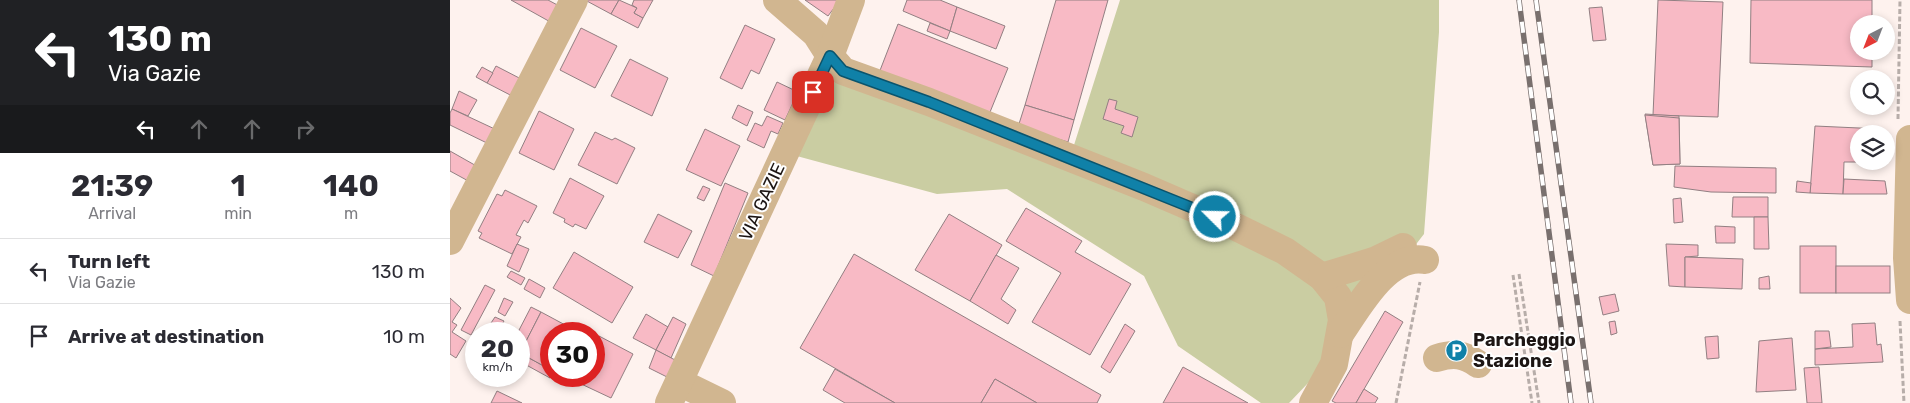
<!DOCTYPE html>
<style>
:root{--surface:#fff;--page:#f7f7f7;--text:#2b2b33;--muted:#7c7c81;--line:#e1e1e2}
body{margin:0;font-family:Rubik,sans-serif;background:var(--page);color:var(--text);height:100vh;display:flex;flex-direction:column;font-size:19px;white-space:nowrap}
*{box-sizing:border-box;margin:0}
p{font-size:16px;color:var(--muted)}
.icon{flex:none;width:28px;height:28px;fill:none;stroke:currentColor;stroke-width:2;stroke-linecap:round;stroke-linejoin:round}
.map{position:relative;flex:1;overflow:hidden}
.sheet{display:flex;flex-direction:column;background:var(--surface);width:450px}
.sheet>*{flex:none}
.top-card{background:#202124;color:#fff;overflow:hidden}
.needle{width:32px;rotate:222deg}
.controls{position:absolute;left:1400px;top:15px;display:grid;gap:10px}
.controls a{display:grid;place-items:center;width:45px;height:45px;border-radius:50%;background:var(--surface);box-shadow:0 2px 8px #0003;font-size:25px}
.speed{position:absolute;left:15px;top:322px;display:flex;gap:10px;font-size:25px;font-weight:700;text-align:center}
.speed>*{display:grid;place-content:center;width:65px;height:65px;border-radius:50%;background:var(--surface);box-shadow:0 2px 8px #0003;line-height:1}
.speed small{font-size:12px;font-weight:400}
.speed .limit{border:8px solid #d22;background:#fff;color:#111}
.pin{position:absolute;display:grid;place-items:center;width:42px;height:42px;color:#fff;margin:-21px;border-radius:10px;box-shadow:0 2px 8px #0006}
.me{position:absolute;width:55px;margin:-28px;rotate:293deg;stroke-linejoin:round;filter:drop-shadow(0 0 4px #0008)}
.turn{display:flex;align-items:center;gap:18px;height:105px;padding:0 25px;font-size:22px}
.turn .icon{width:65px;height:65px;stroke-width:2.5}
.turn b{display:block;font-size:35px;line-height:42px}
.lanes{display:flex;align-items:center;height:48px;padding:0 25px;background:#0003;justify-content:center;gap:25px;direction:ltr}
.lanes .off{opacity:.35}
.eta{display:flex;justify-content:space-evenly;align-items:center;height:85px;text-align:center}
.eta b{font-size:30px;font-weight:700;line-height:35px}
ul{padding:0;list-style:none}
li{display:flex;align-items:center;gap:15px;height:65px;padding:0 25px;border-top:1px solid var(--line)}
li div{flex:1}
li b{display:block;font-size:19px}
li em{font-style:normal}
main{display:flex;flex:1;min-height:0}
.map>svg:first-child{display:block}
</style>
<main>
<section class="sheet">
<div class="top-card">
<div class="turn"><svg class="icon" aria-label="left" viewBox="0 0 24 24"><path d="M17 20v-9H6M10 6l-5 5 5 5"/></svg><div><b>130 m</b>Via Gazie</div></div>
<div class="lanes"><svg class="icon" aria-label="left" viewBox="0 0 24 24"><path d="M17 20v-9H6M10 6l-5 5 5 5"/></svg><svg class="icon off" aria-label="ahead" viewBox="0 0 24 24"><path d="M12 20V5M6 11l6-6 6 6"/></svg><svg class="icon off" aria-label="ahead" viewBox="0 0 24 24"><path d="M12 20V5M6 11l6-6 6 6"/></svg><svg class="icon off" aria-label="right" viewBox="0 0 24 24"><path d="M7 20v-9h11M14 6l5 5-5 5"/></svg></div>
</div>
<div class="eta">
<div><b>21:39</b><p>Arrival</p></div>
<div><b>1</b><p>min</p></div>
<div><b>140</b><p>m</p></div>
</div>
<ul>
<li><svg class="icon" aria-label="left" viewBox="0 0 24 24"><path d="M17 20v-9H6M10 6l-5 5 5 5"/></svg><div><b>Turn left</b><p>Via Gazie</p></div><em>130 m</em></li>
<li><svg class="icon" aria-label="arrive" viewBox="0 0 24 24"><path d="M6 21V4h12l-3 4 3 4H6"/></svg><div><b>Arrive at destination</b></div><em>10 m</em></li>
</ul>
</section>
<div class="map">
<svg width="1460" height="403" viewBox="0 0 1460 403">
<rect width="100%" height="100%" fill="#fef2ee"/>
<path fill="#cacda2" d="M 670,0 L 989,0 L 989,32 L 974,234 L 860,381 L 839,403 L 811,403 L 728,346 L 694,276 L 557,189 L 487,194 L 343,155 L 383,67 L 618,164 Z"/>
<g fill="#f8bac5" stroke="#927f82">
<path d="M 61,0 L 98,0 L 113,8 L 104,24 Z"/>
<path d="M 135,0 L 169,0 L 161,14 Z"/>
<path d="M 169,0 L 187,8 L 184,13 L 193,18 L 188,28 L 161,14 Z"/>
<path d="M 184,0 L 203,0 L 193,18 L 184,13 L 187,8 L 182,5 Z"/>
<path d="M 355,0 L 390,0 L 378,16 Z"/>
<path d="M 457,0 L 490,0 L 507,7 L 500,31 L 453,11 Z"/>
<path d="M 606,0 L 658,0 L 624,120 L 575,105 Z"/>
<path d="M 1208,0 L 1273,2 L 1268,117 L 1203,115 Z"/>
<path d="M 1301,0 L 1422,0 L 1422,24 L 1409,24 L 1409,51 L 1422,51 L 1422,67 L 1300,63 Z"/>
<path d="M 507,7 L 555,26 L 546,49 L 500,31 Z"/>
<path d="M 1152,7 L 1156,40 L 1143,41 L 1139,8 Z"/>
<path d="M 480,23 L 500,31 L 497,39 L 477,31 Z"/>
<path d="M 448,24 L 558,68 L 538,117 L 429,73 Z"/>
<path d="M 295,25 L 325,39 L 309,74 L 301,70 L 292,89 L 270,78 Z"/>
<path d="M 131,28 L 167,46 L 145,88 L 110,70 Z"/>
<path d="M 180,59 L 218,78 L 202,116 L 161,96 Z"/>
<path d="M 46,66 L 75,81 L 66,98 L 37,83 Z"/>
<path d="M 32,67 L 43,73 L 37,83 L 26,77 Z"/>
<path d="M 327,82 L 348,92 L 335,120 L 314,110 Z"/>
<path d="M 9,91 L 27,100 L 18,116 L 2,109 Z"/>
<path d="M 659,99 L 667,101 L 665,109 L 688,117 L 682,137 L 671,133 L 674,126 L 653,119 Z"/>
<path d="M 288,105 L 303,112 L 297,126 L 282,118 Z"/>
<path d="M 575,105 L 624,120 L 618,142 L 568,127 Z"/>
<path d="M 2,109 L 49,131 L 41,145 L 0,125 L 0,113 Z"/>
<path d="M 89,111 L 124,129 L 104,170 L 69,153 Z"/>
<path d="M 1195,114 L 1229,116 L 1230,164 L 1203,165 Z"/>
<path d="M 1195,115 L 1229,118 L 1230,164 L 1203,165 Z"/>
<path d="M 317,116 L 333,123 L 328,134 L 321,131 L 314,148 L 297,140 L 305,123 L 312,126 Z"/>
<path d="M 1365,126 L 1431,129 L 1431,134 L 1409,134 L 1409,161 L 1431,162 L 1394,162 L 1393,194 L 1360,193 Z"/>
<path d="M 255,129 L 290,146 L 271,186 L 236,170 Z"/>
<path d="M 145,132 L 162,140 L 165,138 L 185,148 L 167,184 L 128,165 Z"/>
<path d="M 0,151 L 30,168 L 22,183 L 0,171 Z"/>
<path d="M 1225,166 L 1326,168 L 1326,193 L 1261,192 L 1224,187 Z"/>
<path d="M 120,178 L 154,196 L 136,229 L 125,224 L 123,227 L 114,222 L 115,219 L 103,213 Z"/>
<path d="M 1394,179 L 1435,181 L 1437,194 L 1393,194 Z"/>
<path d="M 1347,181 L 1361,183 L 1360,193 L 1346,192 Z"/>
<path d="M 275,183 L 298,193 L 264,276 L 241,265 Z"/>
<path d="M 253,186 L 260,189 L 254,201 L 247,198 Z"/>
<path d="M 55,190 L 87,206 L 78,223 L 74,220 L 66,235 L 71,237 L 62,254 L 29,238 L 32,233 L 28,231 L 47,194 L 52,196 Z"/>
<path d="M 1283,197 L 1318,197 L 1318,217 L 1282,217 Z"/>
<path d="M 1231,198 L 1233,222 L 1224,223 L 1223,199 Z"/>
<path d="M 576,208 L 632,241 L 625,252 L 681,284 L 640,355 L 582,322 L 611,273 L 556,241 Z"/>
<path d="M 208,214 L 242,231 L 228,258 L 194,242 Z"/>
<path d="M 499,214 L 552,245 L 520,301 L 465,270 Z"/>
<path d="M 1304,217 L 1318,217 L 1319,249 L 1304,249 Z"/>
<path d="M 1265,226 L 1285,227 L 1285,243 L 1266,243 Z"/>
<path d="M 67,244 L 79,249 L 69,272 L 57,266 Z"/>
<path d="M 1216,244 L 1248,245 L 1248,256 L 1235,257 L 1235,287 L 1219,286 Z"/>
<rect x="1350" y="246" width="36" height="47"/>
<path d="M 124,252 L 183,287 L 162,323 L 103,288 Z"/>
<path d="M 404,254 L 651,395 L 647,403 L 587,403 L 545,379 L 531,403 L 445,403 L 350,348 Z"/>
<path d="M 546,255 L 569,268 L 551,299 L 566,310 L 558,324 L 520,301 Z"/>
<path d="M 1235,257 L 1293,259 L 1292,289 L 1235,287 Z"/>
<rect x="1386" y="266" width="54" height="27"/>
<path d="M 61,271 L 75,278 L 71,285 L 57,277 Z"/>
<path d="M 1319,276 L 1320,289 L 1309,289 L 1309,278 Z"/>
<path d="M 79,279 L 95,288 L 90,298 L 74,289 Z"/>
<path d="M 35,285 L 45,290 L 21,335 L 11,330 Z"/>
<path d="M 1165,294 L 1169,311 L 1153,315 L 1149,297 Z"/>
<path d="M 0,298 L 11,308 L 2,322 L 7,325 L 2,332 L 16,341 L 6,358 L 0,354 Z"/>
<path d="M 54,298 L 63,302 L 55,316 L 48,312 Z"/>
<path d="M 81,307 L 91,312 L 70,353 L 101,370 L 100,378 L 69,361 L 67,334 Z"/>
<path d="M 935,311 L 953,322 L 906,403 L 886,403 L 882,401 Z"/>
<path d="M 91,312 L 132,334 L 101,334 L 101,370 L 70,353 Z"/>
<path d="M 196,314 L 218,327 L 206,350 L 183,338 Z"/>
<path d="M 45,317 L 54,321 L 48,332 L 39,326 Z"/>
<path d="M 223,317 L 236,324 L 221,358 L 206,350 Z"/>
<path d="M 1165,321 L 1167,333 L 1161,335 L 1159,322 Z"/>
<path d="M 1425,323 L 1427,345 L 1431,344 L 1433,362 L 1365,365 L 1365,349 L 1403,347 L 1402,324 Z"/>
<path d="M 675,324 L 685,331 L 660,373 L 651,367 Z"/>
<path d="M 1365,331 L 1379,331 L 1381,347 L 1365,349 Z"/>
<path d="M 149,336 L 183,354 L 161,398 L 127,382 L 128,378 L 125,376 L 144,376 L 144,340 L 146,341 Z"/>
<path d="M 1268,336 L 1269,358 L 1257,359 L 1255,337 Z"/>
<path d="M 1342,338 L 1346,390 L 1306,392 L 1309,341 Z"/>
<path d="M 206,350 L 227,361 L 219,378 L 199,368 Z"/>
<path d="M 733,367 L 798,403 L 713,403 Z"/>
<path d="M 1369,367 L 1372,403 L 1357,403 L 1354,368 Z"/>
<path d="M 385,369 L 445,403 L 395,403 L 373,390 Z"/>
<path d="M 545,379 L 587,403 L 531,403 Z"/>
<path d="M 914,389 L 928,398 L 925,403 L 906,403 Z"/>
<path d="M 47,391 L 72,403 L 41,403 Z"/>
</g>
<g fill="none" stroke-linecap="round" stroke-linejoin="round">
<g stroke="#b7ada9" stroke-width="3" stroke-dasharray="5 2.5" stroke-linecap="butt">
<path d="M 1448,119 L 1450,0"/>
<path d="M 1069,274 L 1089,403"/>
<path d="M 1063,275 L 1082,403"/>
<path d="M 1450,321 L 1454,403"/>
<path d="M 946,403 L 970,282"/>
</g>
<g stroke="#d1b690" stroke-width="28">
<path d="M 327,0 L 366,34 L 380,56 L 393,71 L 479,102 L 694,187 L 782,225 L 835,251 L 872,277 L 888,297 L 892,320 L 884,364 L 863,403"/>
<path d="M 1460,139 L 1457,258 L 1460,300"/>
<path d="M 0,241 L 124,0"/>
<path d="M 872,277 L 924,261 L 953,247"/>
<path d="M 890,334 C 908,308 937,253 975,260"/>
<path d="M 987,358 C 1003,353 1014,354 1028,364"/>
<path d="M 229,382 L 272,403"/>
<path d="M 219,403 L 380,56 L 401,0"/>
</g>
<defs>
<g id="rail">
<path d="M 1069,0 L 1121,403"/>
<path d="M 1086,0 L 1141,403"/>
</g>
</defs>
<use href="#rail" stroke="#79706e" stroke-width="5.5"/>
<use href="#rail" stroke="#fff" stroke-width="4" stroke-dasharray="11" stroke-linecap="butt"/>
</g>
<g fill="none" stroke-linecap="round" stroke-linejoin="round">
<defs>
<path id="route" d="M 363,92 L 380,56 L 393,71 L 479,102 L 765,217"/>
</defs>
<use href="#route" stroke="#0a546d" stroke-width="12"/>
<use href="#route" stroke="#1081a8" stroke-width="9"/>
</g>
<defs>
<symbol id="parking-disc" viewBox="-11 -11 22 22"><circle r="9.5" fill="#1081a8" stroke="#fff"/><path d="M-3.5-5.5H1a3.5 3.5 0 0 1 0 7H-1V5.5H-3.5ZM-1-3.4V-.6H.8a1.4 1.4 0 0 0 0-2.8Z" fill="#fff"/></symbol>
</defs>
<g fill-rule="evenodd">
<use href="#parking-disc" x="994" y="338" width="25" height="25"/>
</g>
<g text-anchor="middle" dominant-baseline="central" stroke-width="4" stroke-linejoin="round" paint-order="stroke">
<g font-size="18" fill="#1d1614" stroke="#fff">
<text transform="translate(312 202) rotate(-65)">VIA GAZIE</text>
</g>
<g font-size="18" font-weight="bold" fill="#1d1614" stroke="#fff" text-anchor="start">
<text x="1023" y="340">Parcheggio<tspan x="1023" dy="21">Stazione</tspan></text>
</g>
</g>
</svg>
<div class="controls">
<a><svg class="needle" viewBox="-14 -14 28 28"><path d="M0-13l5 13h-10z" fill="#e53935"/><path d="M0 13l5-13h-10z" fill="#7c7c81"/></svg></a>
<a><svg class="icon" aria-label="search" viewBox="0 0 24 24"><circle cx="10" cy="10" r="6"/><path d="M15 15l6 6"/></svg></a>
<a><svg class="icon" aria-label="layers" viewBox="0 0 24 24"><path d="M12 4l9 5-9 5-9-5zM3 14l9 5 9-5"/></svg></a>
</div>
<div class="speed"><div>20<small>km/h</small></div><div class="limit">30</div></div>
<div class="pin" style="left:363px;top:92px;background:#d93025"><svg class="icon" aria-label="arrive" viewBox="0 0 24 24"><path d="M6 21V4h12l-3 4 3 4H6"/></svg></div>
<svg class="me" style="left:765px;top:217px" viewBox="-20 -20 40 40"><circle r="17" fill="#1081a8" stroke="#fff" stroke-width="3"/><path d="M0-11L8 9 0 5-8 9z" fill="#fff"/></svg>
</div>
</main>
